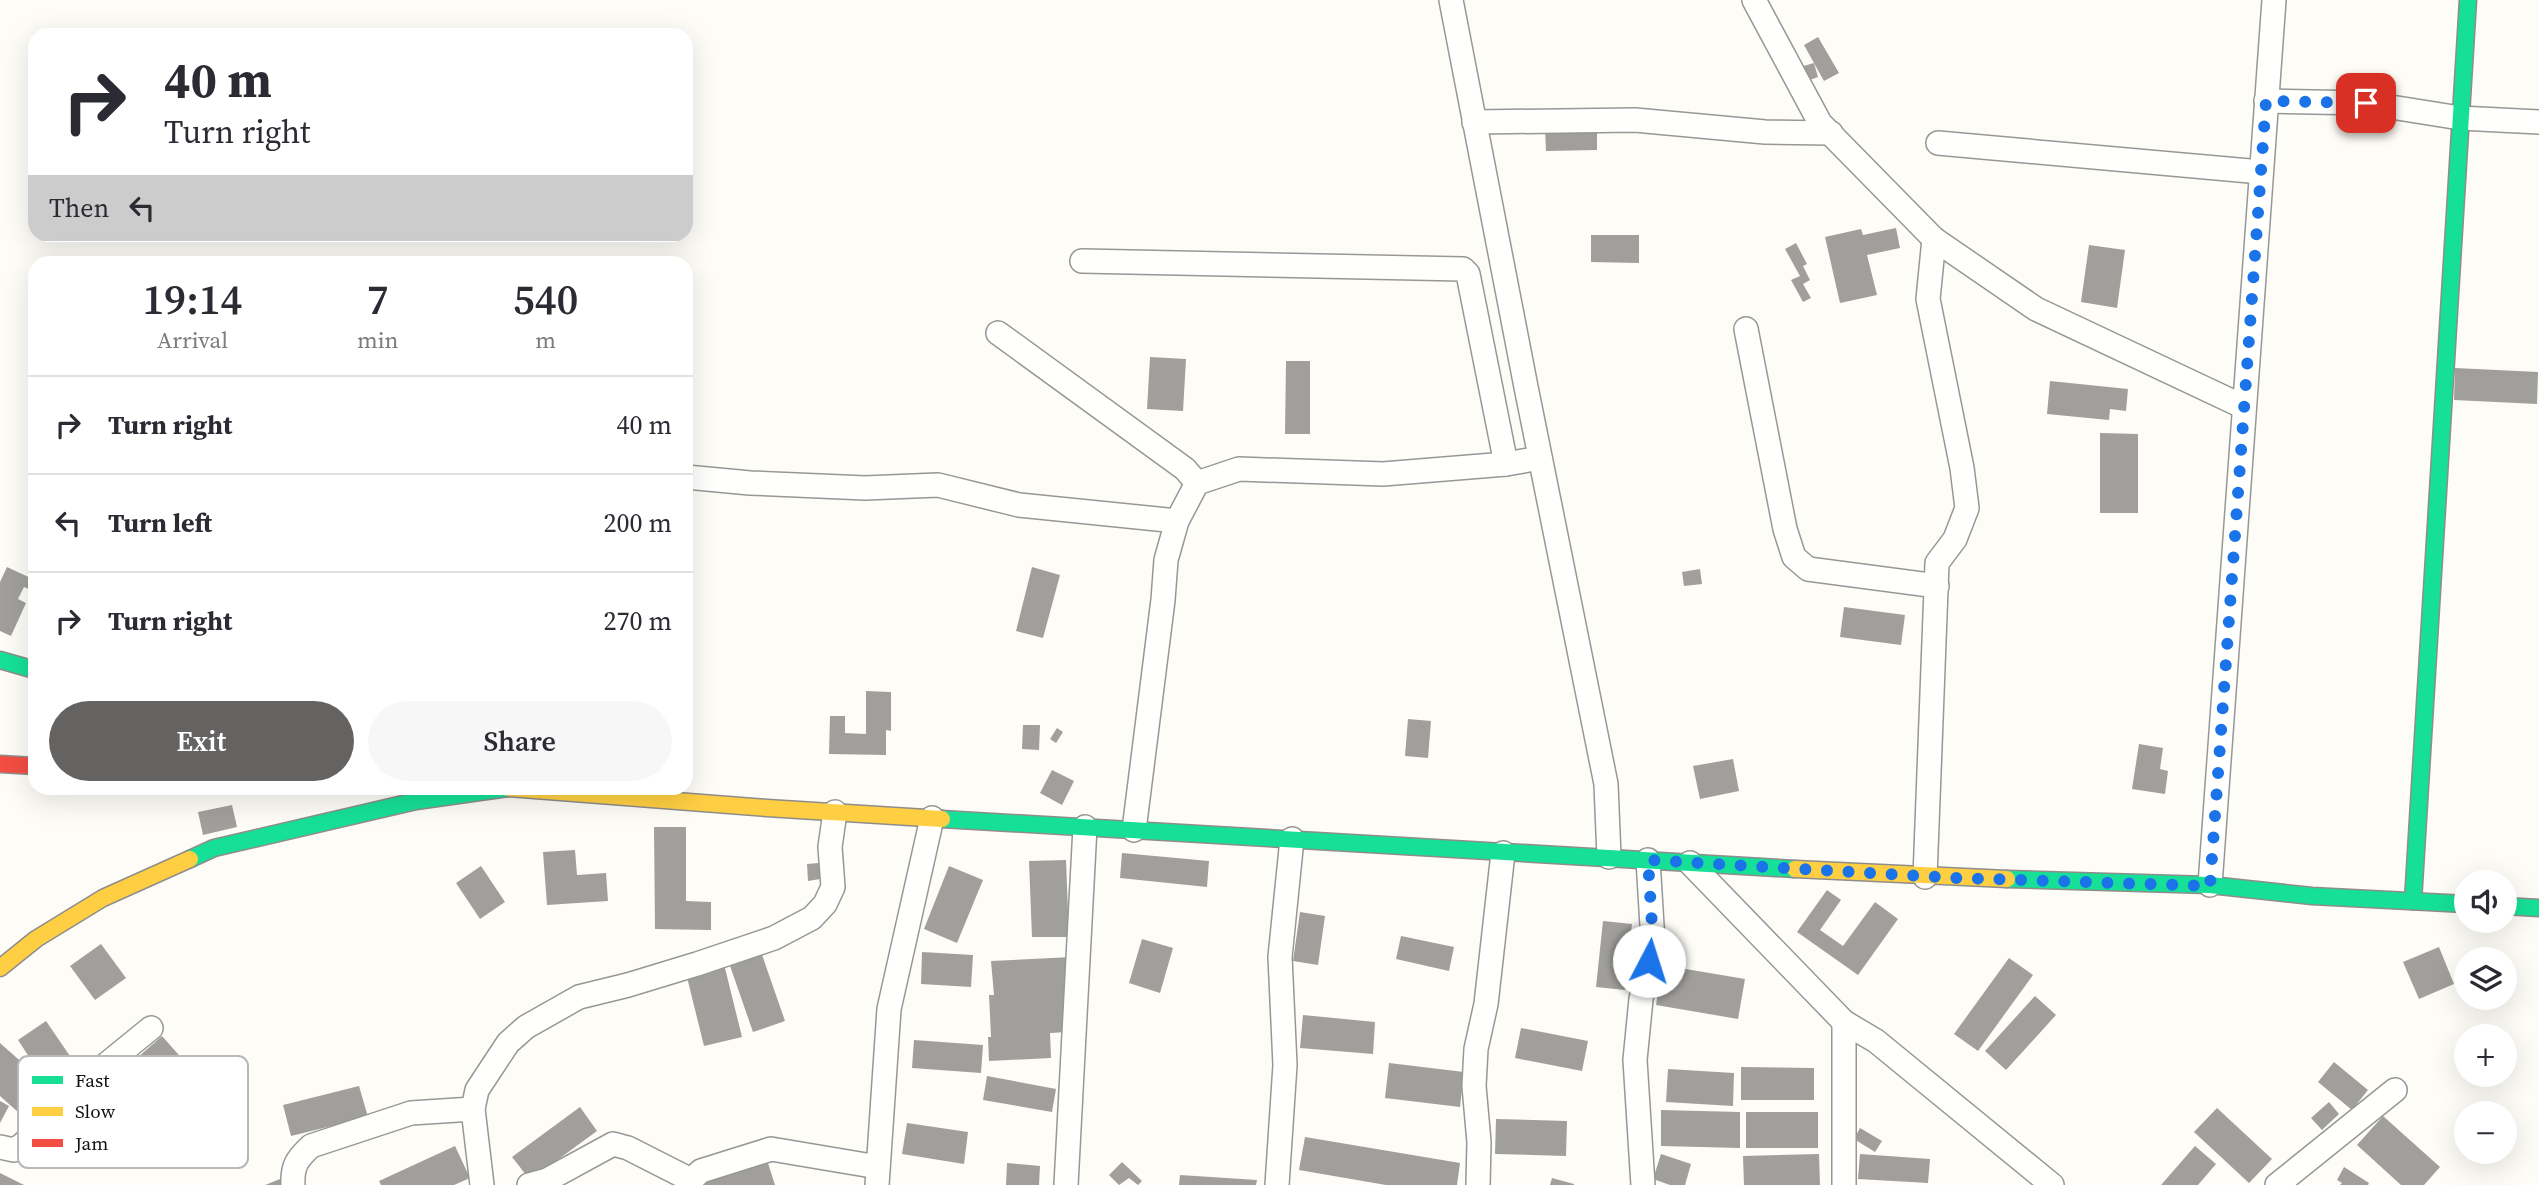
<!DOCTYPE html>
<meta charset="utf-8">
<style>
:root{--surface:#fff;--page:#f7f7f7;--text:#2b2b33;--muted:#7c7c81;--line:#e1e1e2;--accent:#646362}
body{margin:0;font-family:"Source Serif 4",serif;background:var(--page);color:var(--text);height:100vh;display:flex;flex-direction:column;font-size:26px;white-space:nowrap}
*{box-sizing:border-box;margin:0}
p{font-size:23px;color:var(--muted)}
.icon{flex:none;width:38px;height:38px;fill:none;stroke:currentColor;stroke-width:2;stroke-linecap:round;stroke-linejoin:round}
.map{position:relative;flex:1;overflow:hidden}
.drawer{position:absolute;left:28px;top:256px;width:665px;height:539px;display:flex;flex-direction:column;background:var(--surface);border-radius:21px;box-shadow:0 7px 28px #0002}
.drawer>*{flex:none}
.banner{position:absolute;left:28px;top:28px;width:665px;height:214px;border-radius:21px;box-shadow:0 7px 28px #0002;background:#fff;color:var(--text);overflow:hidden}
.controls{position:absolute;left:2454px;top:870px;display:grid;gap:14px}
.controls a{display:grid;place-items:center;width:63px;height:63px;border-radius:50%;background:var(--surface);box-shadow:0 7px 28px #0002;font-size:35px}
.pin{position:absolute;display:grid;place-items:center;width:60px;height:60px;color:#fff;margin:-30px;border-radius:14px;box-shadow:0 4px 10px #0006}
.me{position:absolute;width:77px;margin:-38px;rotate:5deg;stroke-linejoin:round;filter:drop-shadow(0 0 5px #0008)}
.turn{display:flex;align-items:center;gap:24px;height:147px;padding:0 21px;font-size:32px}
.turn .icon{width:91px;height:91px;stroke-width:2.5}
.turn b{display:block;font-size:49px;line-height:60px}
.then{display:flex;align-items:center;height:66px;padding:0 21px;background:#0003;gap:14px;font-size:26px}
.eta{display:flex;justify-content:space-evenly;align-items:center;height:119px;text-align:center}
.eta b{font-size:42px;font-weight:600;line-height:49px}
.cta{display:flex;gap:14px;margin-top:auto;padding:14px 21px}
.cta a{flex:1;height:80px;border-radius:42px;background:var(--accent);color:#fff;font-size:28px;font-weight:600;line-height:80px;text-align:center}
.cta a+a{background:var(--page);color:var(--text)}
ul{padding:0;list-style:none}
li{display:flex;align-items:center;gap:21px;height:98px;padding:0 21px;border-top:2px solid var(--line)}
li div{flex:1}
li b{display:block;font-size:26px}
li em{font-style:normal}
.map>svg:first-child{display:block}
</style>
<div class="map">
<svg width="2539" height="1185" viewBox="0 0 2539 1185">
<rect width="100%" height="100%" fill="#fdfcf7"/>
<g fill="#a19f9c">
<path d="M 1818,37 L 1839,73 L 1824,81 L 1804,45 Z"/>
<path d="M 1814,63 L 1818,77 L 1804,82 L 1800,67 Z"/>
<path d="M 1597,127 L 1597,150 L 1546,151 L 1545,128 Z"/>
<path d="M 1896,228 L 1900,248 L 1867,255 L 1877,295 L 1840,303 L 1825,237 L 1861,229 L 1863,235 Z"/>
<path d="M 1591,235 L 1639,235 L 1639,263 L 1591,262 Z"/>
<path d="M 1796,243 L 1807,264 L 1803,266 L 1810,280 L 1803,284 L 1811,298 L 1803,302 L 1791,280 L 1800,276 L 1785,249 Z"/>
<path d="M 2089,245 L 2125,250 L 2117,308 L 2081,302 Z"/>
<path d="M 1150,357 L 1186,359 L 1183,411 L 1147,409 Z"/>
<path d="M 1286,361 L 1310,361 L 1310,434 L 1285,434 Z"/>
<path d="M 2455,368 L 2538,372 L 2537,404 L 2454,400 Z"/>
<path d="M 2050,381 L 2128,389 L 2126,411 L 2110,409 L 2109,420 L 2047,414 Z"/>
<path d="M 2100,433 L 2138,434 L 2138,513 L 2100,513 Z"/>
<path d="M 7,567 L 35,580 L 35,592 L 24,587 L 18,599 L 26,603 L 11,636 L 0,631 L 0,582 Z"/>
<path d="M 1032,567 L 1060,575 L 1043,638 L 1016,631 Z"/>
<path d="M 1700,569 L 1702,584 L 1684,586 L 1682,572 Z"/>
<path d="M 1844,607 L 1905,615 L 1901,645 L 1840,637 Z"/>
<path d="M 866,691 L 891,692 L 891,731 L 886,730 L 886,755 L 829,754 L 830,716 L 845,716 L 845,733 L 866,734 Z"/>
<path d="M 1408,719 L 1431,721 L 1428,758 L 1405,756 Z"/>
<path d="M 1023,725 L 1040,725 L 1039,750 L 1022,749 Z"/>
<path d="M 1057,728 L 1063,732 L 1056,743 L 1050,739 Z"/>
<path d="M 2139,744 L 2163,748 L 2160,769 L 2168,771 L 2165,794 L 2132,789 Z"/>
<path d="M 1733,759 L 1739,791 L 1700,799 L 1693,766 Z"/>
<path d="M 1052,770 L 1074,781 L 1062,805 L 1040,793 Z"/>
<path d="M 232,805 L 237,827 L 203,835 L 198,812 Z"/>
<path d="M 654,827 L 686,827 L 686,901 L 711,902 L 711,930 L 655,929 Z"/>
<path d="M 575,850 L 577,875 L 606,873 L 608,901 L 547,905 L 543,852 Z"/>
<path d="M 1122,853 L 1209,861 L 1207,887 L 1120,878 Z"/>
<path d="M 1066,860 L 1069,937 L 1032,937 L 1029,861 Z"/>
<path d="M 819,863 L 820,879 L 808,881 L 807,864 Z"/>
<path d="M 481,866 L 505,902 L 480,919 L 456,883 Z"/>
<path d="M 949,866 L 983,880 L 957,943 L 924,929 Z"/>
<path d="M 1827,890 L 1841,900 L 1820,930 L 1843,946 L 1875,902 L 1898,919 L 1858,975 L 1797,932 Z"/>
<path d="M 1300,912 L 1325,916 L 1318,965 L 1293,961 Z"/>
<path d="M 1603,921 L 1632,924 L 1625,990 L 1596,987 Z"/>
<path d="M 1401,936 L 1454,947 L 1449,971 L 1396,959 Z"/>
<path d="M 1142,939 L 1173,948 L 1160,993 L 1129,983 Z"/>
<path d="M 101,944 L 126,978 L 95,1000 L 70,966 Z"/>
<path d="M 2439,947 L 2454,984 L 2419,999 L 2403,962 Z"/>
<path d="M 760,949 L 785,1021 L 753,1032 L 728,960 Z"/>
<path d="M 922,952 L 973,955 L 971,987 L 921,984 Z"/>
<path d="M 1072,957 L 1074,987 L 1065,987 L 1068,1032 L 1050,1033 L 1051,1058 L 989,1061 L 988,1037 L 991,1037 L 989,995 L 994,995 L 991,961 Z"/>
<path d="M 2009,958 L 2033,975 L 1978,1051 L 1954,1034 Z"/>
<path d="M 723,960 L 742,1037 L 704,1046 L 685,969 Z"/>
<path d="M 1662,965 L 1745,979 L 1738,1019 L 1656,1005 Z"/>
<path d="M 2035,996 L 2056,1015 L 2006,1070 L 1985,1051 Z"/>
<path d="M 1303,1015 L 1375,1022 L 1373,1054 L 1300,1048 Z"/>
<path d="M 46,1021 L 72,1059 L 43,1078 L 18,1040 Z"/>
<path d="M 1521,1028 L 1588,1041 L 1582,1071 L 1515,1058 Z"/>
<path d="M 162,1036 L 209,1089 L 184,1111 L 137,1058 Z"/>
<path d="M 914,1040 L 983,1045 L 981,1073 L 912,1068 Z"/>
<path d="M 0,1043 L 44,1082 L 18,1112 L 0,1096 Z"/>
<path d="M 2334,1062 L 2368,1090 L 2352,1110 L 2318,1082 Z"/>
<path d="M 1389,1063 L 1464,1072 L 1460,1107 L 1385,1098 Z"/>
<path d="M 1741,1067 L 1814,1068 L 1814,1100 L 1741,1100 Z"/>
<path d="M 1668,1069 L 1734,1073 L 1733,1106 L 1666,1102 Z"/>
<path d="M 987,1076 L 1056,1089 L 1052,1112 L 983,1100 Z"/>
<path d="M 359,1086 L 368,1117 L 291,1136 L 283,1105 Z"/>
<path d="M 0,1101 L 9,1106 L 0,1123 Z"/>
<path d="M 2329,1102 L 2339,1114 L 2322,1130 L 2311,1118 Z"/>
<path d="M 580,1107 L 597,1131 L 530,1180 L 512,1157 Z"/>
<path d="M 2217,1108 L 2272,1159 L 2249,1183 L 2194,1132 Z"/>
<path d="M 1661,1110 L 1740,1112 L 1740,1148 L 1661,1146 Z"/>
<rect x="1746" y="1112" width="72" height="36"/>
<path d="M 2383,1116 L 2440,1167 L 2424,1185 L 2401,1185 L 2357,1145 Z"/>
<path d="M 1496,1119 L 1567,1121 L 1566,1156 L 1495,1154 Z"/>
<path d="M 907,1123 L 968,1132 L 964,1164 L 902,1154 Z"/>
<path d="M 1860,1128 L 1882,1141 L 1875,1152 L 1854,1139 Z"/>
<path d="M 1305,1137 L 1460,1163 L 1457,1185 L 1386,1185 L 1299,1170 Z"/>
<path d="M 455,1146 L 470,1178 L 454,1185 L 381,1185 L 379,1181 Z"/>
<path d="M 2195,1146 L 2216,1164 L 2198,1185 L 2161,1185 Z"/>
<path d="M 1661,1154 L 1691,1164 L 1685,1185 L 1670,1185 L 1653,1179 Z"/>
<path d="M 1819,1154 L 1820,1185 L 1744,1185 L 1743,1156 Z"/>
<path d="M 1860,1154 L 1930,1159 L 1928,1183 L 1858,1179 Z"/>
<path d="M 767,1160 L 775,1185 L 699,1185 L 699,1182 Z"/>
<path d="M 1122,1162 L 1142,1181 L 1138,1185 L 1129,1178 L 1119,1185 L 1109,1175 Z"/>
<path d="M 1007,1163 L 1040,1166 L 1039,1185 L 1006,1185 Z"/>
<path d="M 2344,1167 L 2369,1183 L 2368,1185 L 2340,1185 L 2342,1183 L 2337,1180 Z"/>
<path d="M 0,1173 L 24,1185 L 0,1185 Z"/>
<path d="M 1180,1175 L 1257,1180 L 1256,1185 L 1179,1185 Z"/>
<path d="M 1552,1178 L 1574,1184 L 1574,1185 L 1550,1185 Z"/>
<path d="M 280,1179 L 282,1185 L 265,1185 Z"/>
</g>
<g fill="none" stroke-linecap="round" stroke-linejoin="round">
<defs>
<g id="street">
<path d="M 1451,0 L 1526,387 L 1606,784 L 1609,857"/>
<path d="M 1754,0 L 1820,123 L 1934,239 L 2036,309 L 2244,407"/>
<path d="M 2266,101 L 2366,103 L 2460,118 L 2539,122"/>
<path d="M 1474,122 L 1635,120 L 1765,132 L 1831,133"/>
<path d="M 1938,143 L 2261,172"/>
<path d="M 1082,261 L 1463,269 L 1468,274 L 1506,464"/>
<path d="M 1746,329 L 1785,529 L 1794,557 L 1808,569 L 1937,586"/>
<path d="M 998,333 L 1185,469 L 1197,483"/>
<path d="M 686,477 L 750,483 L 865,488 L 938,485 L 1019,505 L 1177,521"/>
<path d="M 1134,830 L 1163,600 L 1166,560 L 1177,521 L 1197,483 L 1239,469 L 1383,474 L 1506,464 L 1540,458"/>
<path d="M 1690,863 L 1844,1022 L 1876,1041 L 2052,1185"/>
<path d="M 1925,877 L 1937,563 L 1955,539 L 1967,508 L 1962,468 L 1928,299 L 1934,239"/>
<path d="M 2210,885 L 2274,0"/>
<path d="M 0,1147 L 14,1150 L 22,1145 L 108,1063 L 151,1028"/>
<path d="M 293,1185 C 292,1166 297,1159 311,1146 L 411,1113 L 473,1109"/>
<path d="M 482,1185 L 473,1109 L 477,1090 L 508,1043 L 526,1027 L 579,997 L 628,985 L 697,964 L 774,938 L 812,918 L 825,904 L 833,887 L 830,847 L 835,812"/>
<path d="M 529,1185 L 547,1180 L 613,1144 L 628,1148 L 691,1180"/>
<path d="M 690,1185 L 691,1180 L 701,1171 L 771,1149 L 878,1167"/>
<path d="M 877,1185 L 889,1009 L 932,818"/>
<path d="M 1066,1185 L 1085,827"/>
<path d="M 1277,1185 L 1285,1065 L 1280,957 L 1292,839"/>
<path d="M 1478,1185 L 1479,1142 L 1474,1086 L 1476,1049 L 1486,1004 L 1503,853"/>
<path d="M 1643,1185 L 1635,1060 L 1641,999 L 1653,942 L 1648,860"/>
<path d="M 1844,1185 L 1844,1022"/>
<path d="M 2277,1185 L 2395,1090"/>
</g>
<g id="fast">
<path d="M 0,660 L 35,670"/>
<path d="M 942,819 L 1795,869"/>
<path d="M 190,859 L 214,848 L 416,801 L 508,788"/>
<path d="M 2007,879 L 2210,885 L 2312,896 L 2466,904"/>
<path d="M 2413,901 L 2468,0"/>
<path d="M 2504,906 L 2539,908"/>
</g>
<g id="slow">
<path d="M 508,788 L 767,808 L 942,819"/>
<path d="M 1795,869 L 2007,879"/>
<path d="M 0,968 L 36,939 L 103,898 L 190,859"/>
</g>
<path id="jam" d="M 0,764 L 35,766"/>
</defs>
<use href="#street" stroke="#979795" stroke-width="26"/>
<use href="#fast" stroke="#8e8d8b" stroke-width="19"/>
<use href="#slow" stroke="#8e8d8b" stroke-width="19"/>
<use href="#jam" stroke="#8e8d8b" stroke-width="19"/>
<use href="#street" stroke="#fffffe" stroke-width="23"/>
<use href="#fast" stroke="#16e098" stroke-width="16"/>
<use href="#slow" stroke="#ffcf43" stroke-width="16"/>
<use href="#jam" stroke="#f24e42" stroke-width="16"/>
</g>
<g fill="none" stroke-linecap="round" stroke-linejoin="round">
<path stroke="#1a73e8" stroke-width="12" stroke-dasharray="0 21.6" d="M 1649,961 L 1653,942 L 1648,860 L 1958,878 L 2210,886 L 2266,101 L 2366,103"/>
</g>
<rect x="18" y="1056" width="230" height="112" rx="10" fill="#fff" stroke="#b8b8b8" stroke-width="2"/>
<rect x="32" y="1076" width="31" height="8" fill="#16e098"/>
<rect x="32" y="1107" width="31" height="9" fill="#ffcf43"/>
<rect x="32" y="1139" width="31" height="8" fill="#f24e42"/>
<g font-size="19" fill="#111">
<text x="75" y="1087">Fast</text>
<text x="75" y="1118">Slow</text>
<text x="75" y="1150">Jam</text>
</g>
</svg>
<div class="controls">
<a><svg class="icon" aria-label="sound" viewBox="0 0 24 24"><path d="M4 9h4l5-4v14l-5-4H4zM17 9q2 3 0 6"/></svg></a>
<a><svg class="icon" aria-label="layers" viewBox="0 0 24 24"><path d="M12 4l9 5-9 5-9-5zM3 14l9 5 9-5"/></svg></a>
<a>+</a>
<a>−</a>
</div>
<div class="pin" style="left:2366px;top:103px;background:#d93025"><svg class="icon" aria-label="arrive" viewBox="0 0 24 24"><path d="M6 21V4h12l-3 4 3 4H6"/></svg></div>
<svg class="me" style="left:1649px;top:961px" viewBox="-20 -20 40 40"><circle r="19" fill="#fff"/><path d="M0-13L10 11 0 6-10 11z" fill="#1a73e8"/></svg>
<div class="banner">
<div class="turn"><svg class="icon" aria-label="right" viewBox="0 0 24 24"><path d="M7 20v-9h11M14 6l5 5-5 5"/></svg><div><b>40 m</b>Turn right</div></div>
<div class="then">Then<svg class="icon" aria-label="left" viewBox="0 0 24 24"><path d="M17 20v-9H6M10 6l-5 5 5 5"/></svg></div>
</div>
<section class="drawer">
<div class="eta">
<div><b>19:14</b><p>Arrival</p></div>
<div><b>7</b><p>min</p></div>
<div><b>540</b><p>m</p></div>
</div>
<ul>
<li><svg class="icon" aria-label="right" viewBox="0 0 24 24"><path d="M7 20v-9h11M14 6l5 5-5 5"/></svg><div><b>Turn right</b></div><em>40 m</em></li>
<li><svg class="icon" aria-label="left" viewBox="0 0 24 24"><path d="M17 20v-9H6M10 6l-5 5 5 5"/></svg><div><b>Turn left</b></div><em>200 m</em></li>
<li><svg class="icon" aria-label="right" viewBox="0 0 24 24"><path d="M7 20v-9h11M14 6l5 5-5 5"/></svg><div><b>Turn right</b></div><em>270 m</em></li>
</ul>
<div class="cta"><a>Exit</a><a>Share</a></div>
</section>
</div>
